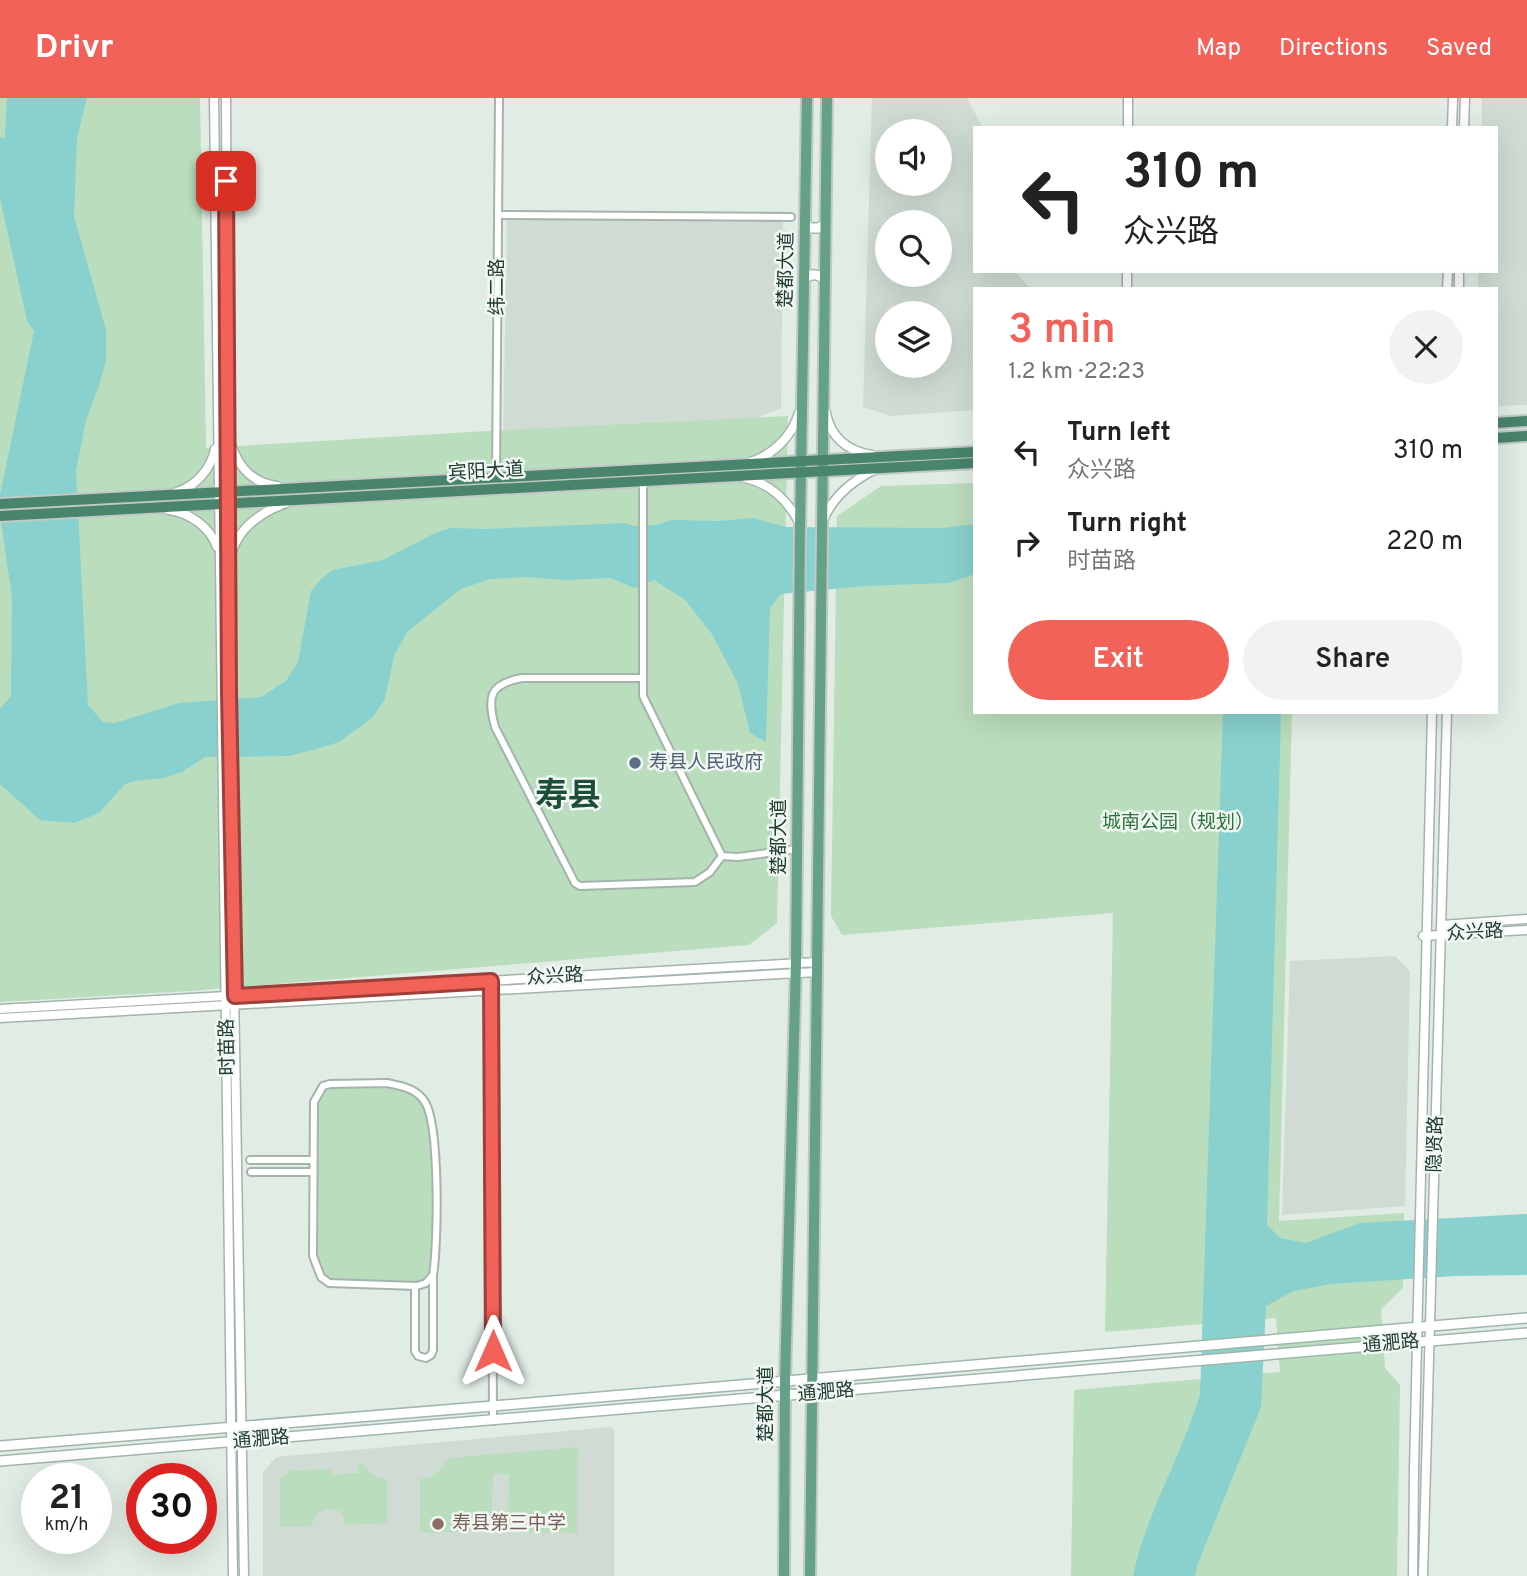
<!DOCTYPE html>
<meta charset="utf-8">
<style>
:root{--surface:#fff;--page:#f2f2f2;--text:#222;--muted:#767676;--accent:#f26259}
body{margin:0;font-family:Overpass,"Noto Sans SC",sans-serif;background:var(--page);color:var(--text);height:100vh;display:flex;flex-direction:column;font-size:26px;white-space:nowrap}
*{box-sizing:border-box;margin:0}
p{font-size:23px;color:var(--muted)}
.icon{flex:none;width:38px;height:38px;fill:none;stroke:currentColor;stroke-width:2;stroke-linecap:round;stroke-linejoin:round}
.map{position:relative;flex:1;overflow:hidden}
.side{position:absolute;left:973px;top:189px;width:525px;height:427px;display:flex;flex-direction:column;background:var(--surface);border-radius:0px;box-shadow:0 7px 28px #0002}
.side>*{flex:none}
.hud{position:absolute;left:973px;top:28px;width:525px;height:147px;border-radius:0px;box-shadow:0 7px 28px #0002;background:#fff;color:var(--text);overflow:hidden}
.fabs{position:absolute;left:875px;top:21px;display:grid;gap:14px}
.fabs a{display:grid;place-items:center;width:77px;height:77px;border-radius:50%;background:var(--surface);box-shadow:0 7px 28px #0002;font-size:35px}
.speed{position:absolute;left:21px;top:1365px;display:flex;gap:14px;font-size:35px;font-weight:700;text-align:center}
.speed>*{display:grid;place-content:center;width:91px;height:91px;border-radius:50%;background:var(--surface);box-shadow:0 7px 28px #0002;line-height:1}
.speed small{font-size:18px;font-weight:400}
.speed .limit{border:10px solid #d22;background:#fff;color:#111}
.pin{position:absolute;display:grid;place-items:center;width:60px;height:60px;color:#fff;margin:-30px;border-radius:14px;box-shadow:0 4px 10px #0006}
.me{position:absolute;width:77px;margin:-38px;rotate:0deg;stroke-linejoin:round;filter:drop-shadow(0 0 5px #0008)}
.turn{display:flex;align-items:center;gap:24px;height:147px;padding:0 35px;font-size:32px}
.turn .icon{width:91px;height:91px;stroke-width:2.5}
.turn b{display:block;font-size:49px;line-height:60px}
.round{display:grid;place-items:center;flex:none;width:74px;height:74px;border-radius:37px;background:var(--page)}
.head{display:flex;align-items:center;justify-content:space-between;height:119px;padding:0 35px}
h1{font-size:42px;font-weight:600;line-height:52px;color:var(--accent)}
.button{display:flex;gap:14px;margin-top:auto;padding:14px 35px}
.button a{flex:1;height:80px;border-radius:42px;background:var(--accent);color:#fff;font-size:28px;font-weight:600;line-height:80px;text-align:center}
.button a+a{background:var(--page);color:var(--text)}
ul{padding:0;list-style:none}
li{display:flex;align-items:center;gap:21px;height:91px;padding:0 35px}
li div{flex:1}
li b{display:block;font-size:26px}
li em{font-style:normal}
header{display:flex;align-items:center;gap:42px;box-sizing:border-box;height:98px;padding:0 35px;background:var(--accent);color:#fff}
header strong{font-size:33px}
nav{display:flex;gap:38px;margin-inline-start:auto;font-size:24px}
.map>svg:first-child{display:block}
</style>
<header>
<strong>Drivr</strong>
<nav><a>Map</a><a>Directions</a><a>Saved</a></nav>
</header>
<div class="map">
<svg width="1527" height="1478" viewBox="0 0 1527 1478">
<rect width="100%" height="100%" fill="#e1ece5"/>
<g fill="#cfdbd3" fill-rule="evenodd">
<path d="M 872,0 L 967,0 L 983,30 L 975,30 L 975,173 L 1014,173 L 1031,191 L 975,191 L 975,312 L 891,318 L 863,309 ZM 887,33 L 940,33 L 940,86 L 887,86 ZM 887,124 L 940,124 L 940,177 L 887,177 ZM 887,215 L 940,215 L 940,268 L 887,268 Z"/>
<path d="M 1482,0 L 1527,0 L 1527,307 L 1499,308 L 1496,306 L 1496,191 L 1478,191 L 1478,173 L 1496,173 L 1496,30 L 1482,30 Z"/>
<path d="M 507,117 L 783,121 L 781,310 L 735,329 L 503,342 Z"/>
<path d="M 1395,858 L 1410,873 L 1405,1108 L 1282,1117 L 1290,863 Z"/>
<path d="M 610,1329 L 614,1332 L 614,1478 L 263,1478 L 263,1374 L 276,1359 Z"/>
</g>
<g fill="#baddbd">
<path d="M 0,0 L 200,0 L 206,350 L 488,333 L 788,318 L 777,825 L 749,847 L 190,893 L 0,904 Z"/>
<path d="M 975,385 L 975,614 L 1292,614 L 1279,1123 L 1404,1115 L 1403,1190 L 1381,1211 L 1385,1270 L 1400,1287 L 1397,1478 L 1071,1478 L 1074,1292 L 1280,1274 L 1276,1220 L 1105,1234 L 1113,815 L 842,837 L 831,818 L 837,418 L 881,388 Z"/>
<path d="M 328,988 C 350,988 390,983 409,993 C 443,1009 433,1131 433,1165 L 430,1177 L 424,1184 L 414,1186 L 329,1183 L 322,1178 L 315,1159 L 316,1005 L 323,991 Z"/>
<path d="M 578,1349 L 577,1435 L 508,1433 L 509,1376 L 493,1376 L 491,1425 L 471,1425 L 470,1434 L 420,1435 L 420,1381 C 435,1380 442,1372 449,1360 Z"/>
<path d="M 362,1366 L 370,1376 L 387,1382 L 387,1425 L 346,1427 L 340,1413 L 327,1411 L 317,1415 L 311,1428 L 280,1429 L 280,1381 L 290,1373 L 330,1371 L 331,1377 L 359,1375 L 359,1367 Z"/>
</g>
<g fill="#89d1ce">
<path d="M 7,0 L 87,0 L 77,40 L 74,118 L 106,232 L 106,262 L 99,288 L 86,322 L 76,373 L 88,607 L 103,624 L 115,625 L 179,605 L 261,599 L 286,583 L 298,564 L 311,493 L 321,481 L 333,472 L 383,462 L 433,436 L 450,430 L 485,431 L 625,425 L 633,428 L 656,427 L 672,422 L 719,423 L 753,420 L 787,429 L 944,430 L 975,426 L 975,476 L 949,485 L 864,488 L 781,496 L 770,510 L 766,644 L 750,635 L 738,586 L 712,536 L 685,502 L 654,482 L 634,490 L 611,480 L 565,482 L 526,479 L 490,481 L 461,491 L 407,534 L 394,558 L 385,601 L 373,619 L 339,644 L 313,652 L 288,658 L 205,659 L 182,674 L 164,680 L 135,683 L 125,686 L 99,715 L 74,725 L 40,722 L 0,686 L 0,611 L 11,598 L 12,499 L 0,417 L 0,397 L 34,233 L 27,223 L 0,100 L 0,40 L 5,40 Z"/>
<path d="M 1223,614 L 1281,614 L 1267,1127 L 1280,1140 L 1306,1145 L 1360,1125 L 1527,1116 L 1527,1177 L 1455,1178 L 1330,1186 L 1294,1193 L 1266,1208 L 1261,1309 L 1197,1468 L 1195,1478 L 1133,1478 C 1146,1414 1182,1359 1200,1296 Z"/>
</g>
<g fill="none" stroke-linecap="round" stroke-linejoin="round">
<defs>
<g id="minor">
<path d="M 503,117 L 791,119"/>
<path d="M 496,378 L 499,0"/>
<path d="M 643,383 L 643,598 L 722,758 L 738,759 L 797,751"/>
<path d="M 643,580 L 522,580 C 489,586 487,599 495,629 L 575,785 L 580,788 L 695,784 L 710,774 L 722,758"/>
<path d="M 491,888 L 493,1323"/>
<path d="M 387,985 C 401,988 416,990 425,1004 C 440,1028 438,1147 433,1177 L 426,1185 L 417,1188 L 329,1185 L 321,1179 L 313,1158 L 314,1004 L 323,988 L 330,986 Z"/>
<path d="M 250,1062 L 313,1062"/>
<path d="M 251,1074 L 313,1074"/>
<path d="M 415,1188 L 415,1253 L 418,1258 L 426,1260 L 431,1257 L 433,1252 L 433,1179"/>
</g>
<g id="tertiary">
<path d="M 214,0 L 233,1478"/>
<path d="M 226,0 L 229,594 L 244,1478"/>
<path d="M 1128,30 L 1128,0"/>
<path d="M 1452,30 L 1453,0"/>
<path d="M 1464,30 L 1465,0"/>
<path d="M 1127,191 L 1127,173"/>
<path d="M 1447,191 L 1448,173"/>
<path d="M 1459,191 L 1459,173"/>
<path d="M 826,315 C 831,340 847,353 872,357"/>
<path d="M 230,343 C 237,367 251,385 277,388"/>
<path d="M 751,364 C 774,356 792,338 799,315"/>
<path d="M 746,380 C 770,386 788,403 799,424"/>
<path d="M 177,394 C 196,388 211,371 215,351"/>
<path d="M 169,412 C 190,415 210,429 217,449"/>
<path d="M 824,420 C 834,398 852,383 874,372"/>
<path d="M 231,456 C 239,429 261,414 286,405"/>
<path d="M 1442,827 L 1527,821"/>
<path d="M 1423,838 L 1527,832"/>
<path d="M 0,911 L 817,864"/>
<path d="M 0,920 L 817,874"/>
<path d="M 1413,1478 L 1414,1371 L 1432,614"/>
<path d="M 1423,1478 L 1447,614"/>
</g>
<g id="secondary">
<path d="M 805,125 L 809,130 L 818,130 L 826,126"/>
<path d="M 804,181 C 812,175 817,176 825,181"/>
<path d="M 0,1348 L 493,1308 L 1527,1220"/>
<path d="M 0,1363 L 1527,1235"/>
</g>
<g id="primary">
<path d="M 784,1478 L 785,1283 L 796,865 L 800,431 L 807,0"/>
<path d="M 810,1478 L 827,0"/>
</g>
<g id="trunk">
<path d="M 1496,325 L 1527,323"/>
<path d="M 1496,340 L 1527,338"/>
<path d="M 0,406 L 975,354"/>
<path d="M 0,418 L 975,365"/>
</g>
</defs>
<use href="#minor" stroke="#a4b4ab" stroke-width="10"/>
<use href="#tertiary" stroke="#a4b4ab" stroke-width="11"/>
<use href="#secondary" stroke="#9fb7ab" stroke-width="12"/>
<use href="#primary" stroke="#c1c8c5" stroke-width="14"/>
<use href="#trunk" stroke="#c1c8c5" stroke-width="14"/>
<use href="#minor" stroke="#fff" stroke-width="6"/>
<use href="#tertiary" stroke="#fff" stroke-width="8"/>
<use href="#secondary" stroke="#fff" stroke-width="9"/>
<use href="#primary" stroke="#65a187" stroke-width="10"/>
<use href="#trunk" stroke="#49846c" stroke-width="10"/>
</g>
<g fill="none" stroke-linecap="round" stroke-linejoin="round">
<defs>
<path id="route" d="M 226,83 L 229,594 L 235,898 L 491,883 L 493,1253"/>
</defs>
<use href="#route" stroke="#9d403a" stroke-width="18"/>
<use href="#route" stroke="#f26259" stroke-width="12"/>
</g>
<circle fill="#5c6f8a" stroke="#f1f8f3" stroke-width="2.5" cx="635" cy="665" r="7"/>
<circle fill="#8d6e63" stroke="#f1f8f3" stroke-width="2.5" cx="438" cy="1426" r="7"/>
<g text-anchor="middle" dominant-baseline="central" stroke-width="5" stroke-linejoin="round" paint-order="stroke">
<g font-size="19" fill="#213c30" stroke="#f1f8f3">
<text transform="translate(787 172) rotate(-89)">楚都大道</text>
<text transform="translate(498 189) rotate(-90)">纬二路</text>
<text transform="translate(486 374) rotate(-3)">宾阳大道</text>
<text transform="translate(780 739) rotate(-90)">楚都大道</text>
<text transform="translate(1475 835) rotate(-3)">众兴路</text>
<text transform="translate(555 879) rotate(-3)">众兴路</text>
<text transform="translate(228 949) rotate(-91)">时苗路</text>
<text transform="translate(1436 1046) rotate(-88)">隐贤路</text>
<text transform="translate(1391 1246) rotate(-5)">通淝路</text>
<text transform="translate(826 1295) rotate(-5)">通淝路</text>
<text transform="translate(767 1306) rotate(-90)">楚都大道</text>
<text transform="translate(261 1342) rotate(-5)">通淝路</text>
</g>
<g font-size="19" fill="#4e5e75" stroke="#f1f8f3" text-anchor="start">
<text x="649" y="665">寿县人民政府</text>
</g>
<g font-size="19" fill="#2c733a" stroke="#f1f8f3">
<text x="1178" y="725">城南公园（规划）</text>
</g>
<g font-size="19" fill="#785e54" stroke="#f1f8f3" text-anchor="start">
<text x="452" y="1426">寿县第三中学</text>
</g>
<g font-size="33" font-weight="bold" fill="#1d4e39" stroke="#f1f8f3">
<text x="568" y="700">寿县</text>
</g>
</g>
</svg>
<div class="fabs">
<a><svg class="icon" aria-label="sound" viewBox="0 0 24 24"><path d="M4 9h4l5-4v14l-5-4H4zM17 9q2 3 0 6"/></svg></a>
<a><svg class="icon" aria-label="search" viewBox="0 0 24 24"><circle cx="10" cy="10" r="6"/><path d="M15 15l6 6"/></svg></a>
<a><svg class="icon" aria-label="layers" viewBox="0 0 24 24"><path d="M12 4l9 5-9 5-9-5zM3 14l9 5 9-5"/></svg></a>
</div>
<div class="speed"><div>21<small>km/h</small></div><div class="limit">30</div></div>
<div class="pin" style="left:226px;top:83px;background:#d93025"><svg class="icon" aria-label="arrive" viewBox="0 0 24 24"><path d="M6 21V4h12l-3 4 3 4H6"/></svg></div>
<svg class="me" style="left:493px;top:1253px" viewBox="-20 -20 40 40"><path d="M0-17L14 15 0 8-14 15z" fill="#f26259" stroke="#fff" stroke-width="4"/></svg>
<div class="hud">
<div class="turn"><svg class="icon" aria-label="left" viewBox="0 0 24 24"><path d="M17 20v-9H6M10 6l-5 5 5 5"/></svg><div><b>310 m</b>众兴路</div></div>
</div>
<section class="side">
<div class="head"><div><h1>3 min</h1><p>1.2 km · 22:23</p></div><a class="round"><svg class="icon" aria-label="close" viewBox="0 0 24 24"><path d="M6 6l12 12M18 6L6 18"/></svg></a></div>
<ul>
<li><svg class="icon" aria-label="left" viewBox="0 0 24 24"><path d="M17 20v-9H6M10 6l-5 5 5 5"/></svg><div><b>Turn left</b><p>众兴路</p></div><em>310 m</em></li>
<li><svg class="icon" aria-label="right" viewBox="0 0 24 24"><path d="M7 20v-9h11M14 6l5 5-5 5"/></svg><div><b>Turn right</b><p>时苗路</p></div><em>220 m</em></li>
</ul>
<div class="button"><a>Exit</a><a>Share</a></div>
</section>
</div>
